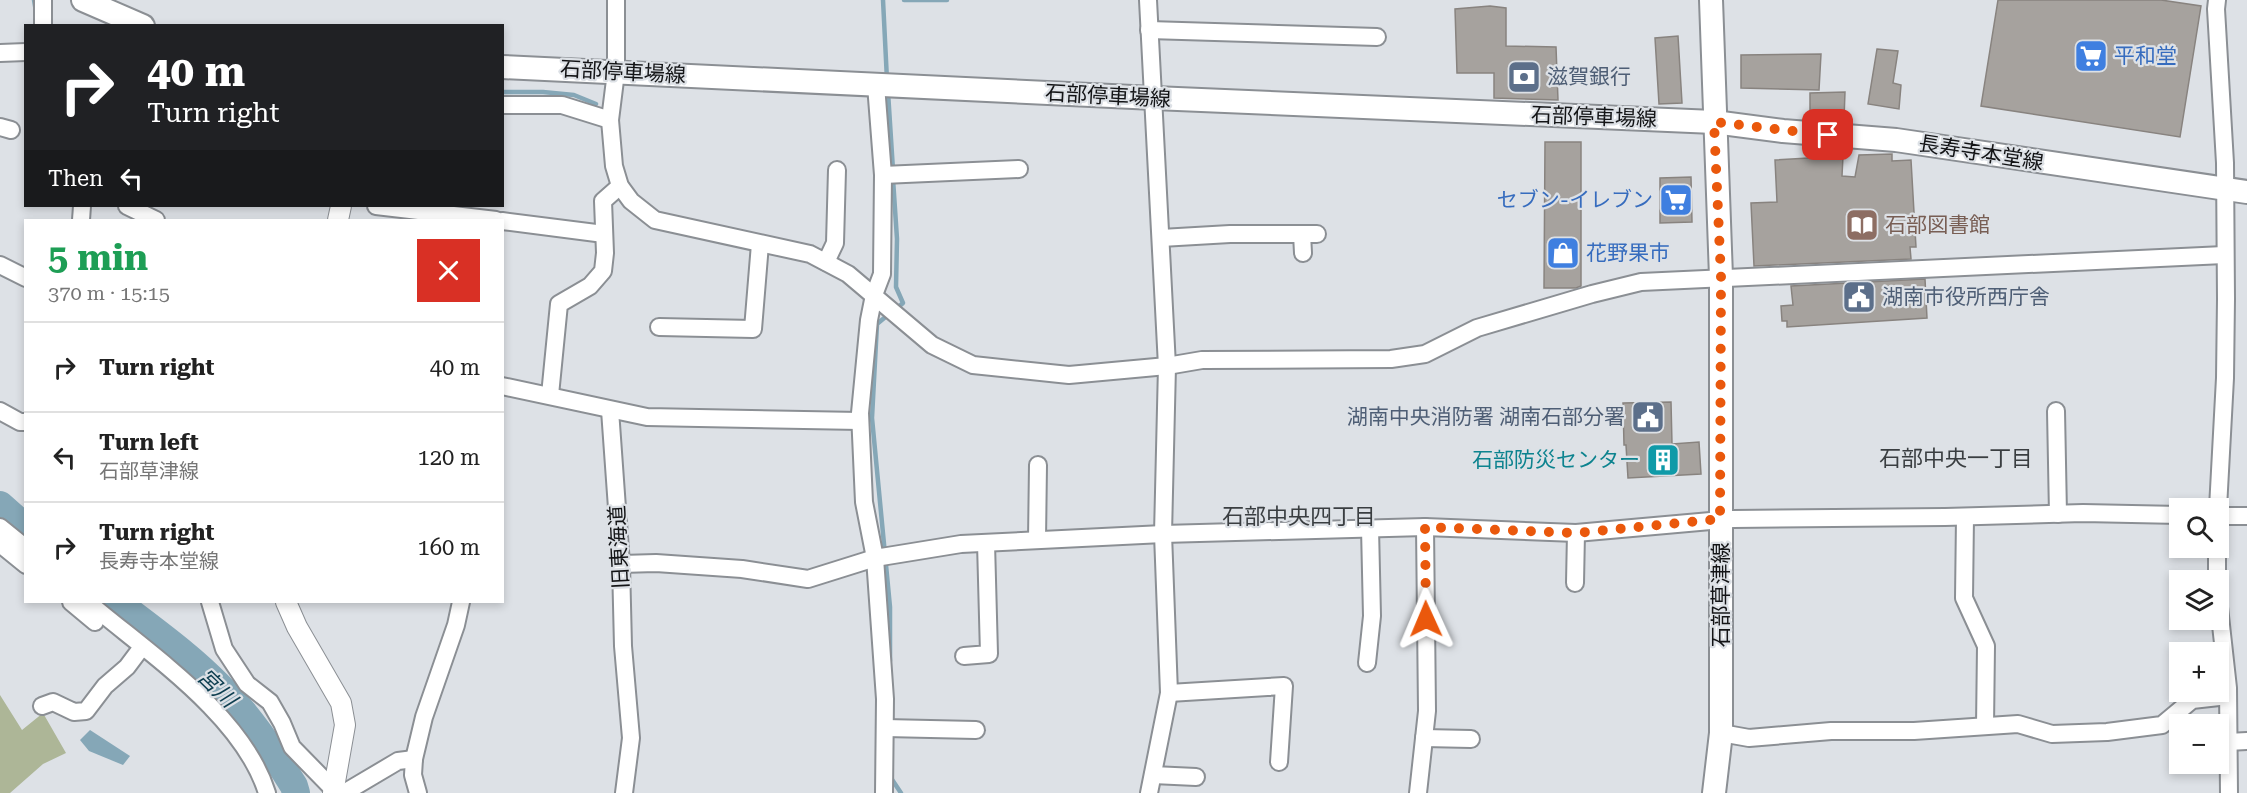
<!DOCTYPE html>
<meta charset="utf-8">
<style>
:root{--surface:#fff;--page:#f6f6f6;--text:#222;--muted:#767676;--line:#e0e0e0}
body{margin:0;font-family:"Roboto Serif","Noto Sans JP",serif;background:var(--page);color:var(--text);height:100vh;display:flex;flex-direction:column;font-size:22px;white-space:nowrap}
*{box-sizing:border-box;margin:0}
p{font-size:20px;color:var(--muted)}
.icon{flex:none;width:33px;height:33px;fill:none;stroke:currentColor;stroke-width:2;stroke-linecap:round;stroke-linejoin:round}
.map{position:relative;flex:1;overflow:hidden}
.sheet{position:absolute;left:24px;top:219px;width:480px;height:384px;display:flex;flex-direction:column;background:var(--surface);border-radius:0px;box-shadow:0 3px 9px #0003}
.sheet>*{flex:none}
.top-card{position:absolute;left:24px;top:24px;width:480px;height:183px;border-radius:0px;box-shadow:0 3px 9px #0003;background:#202124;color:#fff;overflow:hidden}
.controls{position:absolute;left:2169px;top:498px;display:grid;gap:12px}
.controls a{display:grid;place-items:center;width:60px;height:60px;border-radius:0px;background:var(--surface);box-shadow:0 3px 9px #0003;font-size:30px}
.pin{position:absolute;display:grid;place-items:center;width:51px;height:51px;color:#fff;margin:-26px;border-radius:12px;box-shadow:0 3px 9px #0006}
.me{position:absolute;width:66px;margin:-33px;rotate:359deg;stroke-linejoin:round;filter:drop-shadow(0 0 4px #0008)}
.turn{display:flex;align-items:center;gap:21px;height:126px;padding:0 24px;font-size:27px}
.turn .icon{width:78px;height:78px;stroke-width:2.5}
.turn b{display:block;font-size:42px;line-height:51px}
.then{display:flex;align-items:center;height:57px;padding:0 24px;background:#0003;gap:12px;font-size:22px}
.round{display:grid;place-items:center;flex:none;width:63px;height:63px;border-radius:0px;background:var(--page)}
.head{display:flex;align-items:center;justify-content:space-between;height:102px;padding:0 24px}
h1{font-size:36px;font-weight:700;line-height:45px;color:#1e9e55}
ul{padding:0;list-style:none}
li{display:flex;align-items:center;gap:18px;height:90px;padding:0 24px;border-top:2px solid var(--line)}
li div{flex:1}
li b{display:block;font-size:22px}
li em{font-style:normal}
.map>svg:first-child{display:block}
</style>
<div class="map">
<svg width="2247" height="793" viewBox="0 0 2247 793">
<rect width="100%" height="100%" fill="#dde1e6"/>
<path fill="#adb697" d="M 0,695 L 22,730 L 43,713 L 66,753 L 43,764 L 10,793 L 0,793 Z"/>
<path fill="#85a7b7" d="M 90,730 L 130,756 L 123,765 L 89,751 L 80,740 Z"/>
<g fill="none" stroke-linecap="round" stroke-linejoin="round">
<g stroke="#85a7b7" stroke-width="4.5">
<path d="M 34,0 L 36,12"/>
<path d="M 883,0 L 887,80"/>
<path d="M 904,0 L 947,0"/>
<path d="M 502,92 L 543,92 L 574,95 L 596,104"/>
<path d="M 888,92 L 893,170"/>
<path d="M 893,179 L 897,239 L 896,287 L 903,303 L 896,309"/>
<path d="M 889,314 L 877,324 L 872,418 L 890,607 L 890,661"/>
<path d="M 891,778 L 901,793"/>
</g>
<g stroke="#85a7b7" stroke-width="28">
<path d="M 0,505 L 26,528"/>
<path d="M 117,602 C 152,629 189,655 220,687 C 250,716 272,751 294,786 L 296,793"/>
</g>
</g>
<g fill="#a6a29e" stroke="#88837f" stroke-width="1.5">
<path d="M 1998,0 L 2161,0 L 2201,6 L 2180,137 L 1981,106 Z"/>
<path d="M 1490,6 L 1506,8 L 1506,46 L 1556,47 L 1558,100 L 1494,98 L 1494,73 L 1457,73 L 1455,9 Z"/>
<path d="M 1678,36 L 1682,103 L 1659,104 L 1655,38 Z"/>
<path d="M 1877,49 L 1898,51 L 1893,83 L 1901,85 L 1899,109 L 1868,104 Z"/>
<path d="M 1821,54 L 1819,90 L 1741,88 L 1741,55 Z"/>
<path d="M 1845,92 L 1844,119 L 1810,119 L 1810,93 Z"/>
<path d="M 1545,142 L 1581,142 L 1581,286 L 1576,288 L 1544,288 Z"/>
<path d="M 1892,154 L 1892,161 L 1911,160 L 1916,247 L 1910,247 L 1911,259 L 1754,266 L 1751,203 L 1777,202 L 1775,160 L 1843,156 L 1842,176 L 1855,177 L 1859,155 Z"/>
<path d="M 1691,177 L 1692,222 L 1660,223 L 1660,178 Z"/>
<path d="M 1925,279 L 1927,318 L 1787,327 L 1787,321 L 1782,321 L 1781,306 L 1793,305 L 1791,286 Z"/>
<path d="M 1671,402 L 1672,444 L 1699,442 L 1701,474 L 1628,478 L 1626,445 L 1624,445 L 1623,403 Z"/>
</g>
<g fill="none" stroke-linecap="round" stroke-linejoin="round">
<defs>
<g id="minor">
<path d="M 43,0 L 43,26"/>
<path d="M 616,0 L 616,72 L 610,120 L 614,166 L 620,186 L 631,201 L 655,220 L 810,254 L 848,274 L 932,345 L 973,365 L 1069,375 L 1167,366 L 1202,360 L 1391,359 L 1425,354 L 1477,328 L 1592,294 L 1641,282 L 2224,255"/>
<path d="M 1148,0 L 1167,366 L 1163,534 L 1169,693 L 1149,793"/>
<path d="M 2217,0 L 2216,9 L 2225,163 L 2226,299 L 2225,378 L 2218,508"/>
<path d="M 1149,30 L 1377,37"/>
<path d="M 0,53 L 26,52"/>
<path d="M 876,85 L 883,175 L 882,274 L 874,295 L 869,320 L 860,413 L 864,502 L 875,558 L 885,699 L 884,793"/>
<path d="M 502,105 L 562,105 L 610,120"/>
<path d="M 0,127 L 11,130"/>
<path d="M 883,175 L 1019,169"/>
<path d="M 127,206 L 156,220"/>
<path d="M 376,206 L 496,220"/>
<path d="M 81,220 L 82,206"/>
<path d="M 502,221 L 604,234"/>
<path d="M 1302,234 L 1303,253"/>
<path d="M 1161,238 L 1230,234 L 1317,234"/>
<path d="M 826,262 L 835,243 L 837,170"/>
<path d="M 0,265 L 26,278"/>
<path d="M 659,327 L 753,329 L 760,244"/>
<path d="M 502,386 L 647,417 L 860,421"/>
<path d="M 550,395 L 559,304 L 590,286 L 603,271 L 605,253 L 603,201 L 620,186"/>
<path d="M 610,410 L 621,564 L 623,646 L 631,738 L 624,793"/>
<path d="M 0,411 L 20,422 L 26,422"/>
<path d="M 2056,411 L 2058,514"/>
<path d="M 2218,516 L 2247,516"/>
<path d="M 1965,517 L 1964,598 L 1986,646 L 1985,726"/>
<path d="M 0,527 L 26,548"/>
<path d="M 1037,540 L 1038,465"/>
<path d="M 0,544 L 26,565"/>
<path d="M 621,564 L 656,563 L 742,569 L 808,579 L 875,558 L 961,544 L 1163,534 L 1425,527 L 1576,533 L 1733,519 L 1945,517 L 2083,513 L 2180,515"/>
<path d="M 2217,580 L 2217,548"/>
<path d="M 1575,583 L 1576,533"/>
<path d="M 2218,598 L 2228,688 L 2229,793"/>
<path d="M 71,602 L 95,622"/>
<path d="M 88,602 C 148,653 243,715 267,793"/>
<path d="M 210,602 L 224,649 L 247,684 L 270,702 L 282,723 L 292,747 L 334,790 L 344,793 L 398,761 L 414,759"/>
<path d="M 964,656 L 989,654 L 986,543"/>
<path d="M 1367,663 L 1372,616 L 1370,528"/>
<path d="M 1169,693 L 1284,686 L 1279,762"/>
<path d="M 42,706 L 53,702 L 74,712 L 86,711 L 105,686 L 127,667 L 142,647"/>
<path d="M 885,728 L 976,730"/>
<path d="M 1721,733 L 1749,738 L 1831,731 L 1914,731 L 2018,724 L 2052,734 L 2107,732 L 2162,725 L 2192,700 L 2228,696"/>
<path d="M 1424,738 L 1471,739"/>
<path d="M 2228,742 L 2247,741"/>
<path d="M 1153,775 L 1196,777"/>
<path d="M 418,793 L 413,775 L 414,759 L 424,717 L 456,625 L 461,602"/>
<path d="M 1418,793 L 1427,711 L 1425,527"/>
</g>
<g id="tertiary">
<path d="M 338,220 L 341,206"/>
<path d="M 286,602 L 297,627 L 341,703 L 345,725 L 333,793"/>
</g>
<g id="secondary">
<path d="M 83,0 L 143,26"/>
<path d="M 1711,0 L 1721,277 L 1721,733 L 1714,793"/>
<path d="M 502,67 L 1154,98 L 1714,122 L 1783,131 L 1896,140 L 2247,192"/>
</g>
</defs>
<use href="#minor" stroke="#8b8f94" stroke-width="20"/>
<use href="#tertiary" stroke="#8b8f94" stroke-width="22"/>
<use href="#secondary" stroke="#8b8f94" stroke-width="26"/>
<use href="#minor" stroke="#fff" stroke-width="16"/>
<use href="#tertiary" stroke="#fff" stroke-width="20"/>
<use href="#secondary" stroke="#fff" stroke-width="22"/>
</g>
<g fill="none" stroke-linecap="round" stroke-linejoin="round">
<path stroke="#ea580c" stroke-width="10" stroke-dasharray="0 18" d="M 1426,619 L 1425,527 L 1576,533 L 1720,519 L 1721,277 L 1714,122 L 1828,135"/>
</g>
<defs>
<symbol id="supermarket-square" viewBox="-11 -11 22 22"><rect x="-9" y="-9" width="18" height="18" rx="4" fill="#3f7fe0" stroke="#dde1e6"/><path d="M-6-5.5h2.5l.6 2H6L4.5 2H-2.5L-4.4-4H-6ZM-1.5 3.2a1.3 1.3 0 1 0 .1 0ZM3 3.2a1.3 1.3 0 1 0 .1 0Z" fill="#fff"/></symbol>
<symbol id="bank-square" viewBox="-11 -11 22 22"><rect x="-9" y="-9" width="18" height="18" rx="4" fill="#5c6f8a" stroke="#dde1e6"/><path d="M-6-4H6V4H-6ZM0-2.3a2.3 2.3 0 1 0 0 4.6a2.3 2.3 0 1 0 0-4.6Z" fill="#fff"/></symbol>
<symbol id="library-square" viewBox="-11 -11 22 22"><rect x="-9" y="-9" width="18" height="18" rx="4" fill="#8d6e63" stroke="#dde1e6"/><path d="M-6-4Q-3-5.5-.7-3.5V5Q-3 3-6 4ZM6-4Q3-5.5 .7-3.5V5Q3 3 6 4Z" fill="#fff"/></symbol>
<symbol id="shop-square" viewBox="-11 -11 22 22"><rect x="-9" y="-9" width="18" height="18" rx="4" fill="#3f7fe0" stroke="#dde1e6"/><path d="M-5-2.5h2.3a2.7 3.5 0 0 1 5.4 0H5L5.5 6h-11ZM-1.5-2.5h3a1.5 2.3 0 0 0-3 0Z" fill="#fff"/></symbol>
<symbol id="civic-square" viewBox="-11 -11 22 22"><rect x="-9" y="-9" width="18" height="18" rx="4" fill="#5c6f8a" stroke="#dde1e6"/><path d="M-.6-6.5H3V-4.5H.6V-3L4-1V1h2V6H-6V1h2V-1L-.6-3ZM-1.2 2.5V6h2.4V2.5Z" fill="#fff"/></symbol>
<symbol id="building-square" viewBox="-11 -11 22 22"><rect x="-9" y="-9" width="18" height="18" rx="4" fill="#0f9aa8" stroke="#dde1e6"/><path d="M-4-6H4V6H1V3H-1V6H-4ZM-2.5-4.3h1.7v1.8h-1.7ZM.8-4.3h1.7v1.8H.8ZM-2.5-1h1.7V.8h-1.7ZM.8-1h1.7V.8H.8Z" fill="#fff"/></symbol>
</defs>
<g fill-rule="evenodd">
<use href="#supermarket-square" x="2072" y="37" width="38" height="38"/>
<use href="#bank-square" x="1505" y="58" width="38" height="38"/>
<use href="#supermarket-square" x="1657" y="181" width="38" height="38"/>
<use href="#library-square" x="1843" y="206" width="38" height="38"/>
<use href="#shop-square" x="1544" y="234" width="38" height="38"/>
<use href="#civic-square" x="1840" y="278" width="38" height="38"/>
<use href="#civic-square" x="1629" y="398" width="38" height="38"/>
<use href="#building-square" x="1644" y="441" width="38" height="38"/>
</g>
<g text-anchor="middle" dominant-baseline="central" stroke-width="4.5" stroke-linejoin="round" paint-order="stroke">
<g font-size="21" fill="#366cbe" stroke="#dde1e6" text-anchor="start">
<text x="2114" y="56">平和堂</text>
<text x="1653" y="200" text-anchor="end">セブン-イレブン</text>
<text x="1586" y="253">花野果市</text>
</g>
<g font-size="21" fill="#131416" stroke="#dde1e6">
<text transform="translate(623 72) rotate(3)">石部停車場線</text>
<text transform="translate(1108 96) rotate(3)">石部停車場線</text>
<text transform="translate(1594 117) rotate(2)">石部停車場線</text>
<text transform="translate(1981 153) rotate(9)">長寿寺本堂線</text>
<text transform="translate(619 547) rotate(-93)">旧東海道</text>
<text transform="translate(1721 595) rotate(-90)">石部草津線</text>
</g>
<g font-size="21" fill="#4e5e75" stroke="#dde1e6" text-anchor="start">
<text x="1547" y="77">滋賀銀行</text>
<text x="1882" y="297">湖南市役所西庁舎</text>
<text x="1625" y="417" text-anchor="end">湖南中央消防署 湖南石部分署</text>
</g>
<g font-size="21" fill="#785e54" stroke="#dde1e6" text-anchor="start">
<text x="1885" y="225">石部図書館</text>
</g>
<g font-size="21" fill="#0d838f" stroke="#dde1e6" text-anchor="end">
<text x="1640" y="460">石部防災センター</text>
</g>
<g font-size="22" fill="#3a3e41" stroke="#dde1e6">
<text x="1956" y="458">石部中央一丁目</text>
<text x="1299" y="516">石部中央四丁目</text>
</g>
<g font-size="22" font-style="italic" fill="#0d3e50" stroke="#dde1e6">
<text transform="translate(217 688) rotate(44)">宮川</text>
</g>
</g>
</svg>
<div class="controls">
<a><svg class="icon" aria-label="search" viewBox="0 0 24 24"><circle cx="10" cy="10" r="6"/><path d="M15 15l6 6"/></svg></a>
<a><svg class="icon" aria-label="layers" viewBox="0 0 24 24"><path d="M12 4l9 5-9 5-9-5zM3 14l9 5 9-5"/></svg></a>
<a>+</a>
<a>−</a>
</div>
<div class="pin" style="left:1828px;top:135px;background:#d93025"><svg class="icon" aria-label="arrive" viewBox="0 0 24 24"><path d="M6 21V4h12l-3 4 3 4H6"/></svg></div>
<svg class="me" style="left:1426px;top:619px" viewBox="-20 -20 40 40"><path d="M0-17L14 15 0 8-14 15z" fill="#ea580c" stroke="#fff" stroke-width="4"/></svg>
<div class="top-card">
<div class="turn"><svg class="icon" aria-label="right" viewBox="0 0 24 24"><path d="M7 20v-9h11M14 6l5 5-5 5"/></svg><div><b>40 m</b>Turn right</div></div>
<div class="then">Then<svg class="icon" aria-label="left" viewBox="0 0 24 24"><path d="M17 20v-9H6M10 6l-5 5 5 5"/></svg></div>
</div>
<section class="sheet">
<div class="head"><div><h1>5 min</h1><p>370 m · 15:15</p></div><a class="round" style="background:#d93025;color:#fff"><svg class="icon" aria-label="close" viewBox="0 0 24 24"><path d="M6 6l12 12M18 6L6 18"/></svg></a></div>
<ul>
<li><svg class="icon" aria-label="right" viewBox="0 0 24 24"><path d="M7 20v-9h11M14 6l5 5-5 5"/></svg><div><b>Turn right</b></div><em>40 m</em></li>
<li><svg class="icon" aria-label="left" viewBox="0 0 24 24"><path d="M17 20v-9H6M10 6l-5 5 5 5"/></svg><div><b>Turn left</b><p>石部草津線</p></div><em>120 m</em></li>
<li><svg class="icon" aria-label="right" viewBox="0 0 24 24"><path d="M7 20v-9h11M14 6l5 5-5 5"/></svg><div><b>Turn right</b><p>長寿寺本堂線</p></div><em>160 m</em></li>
</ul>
</section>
</div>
